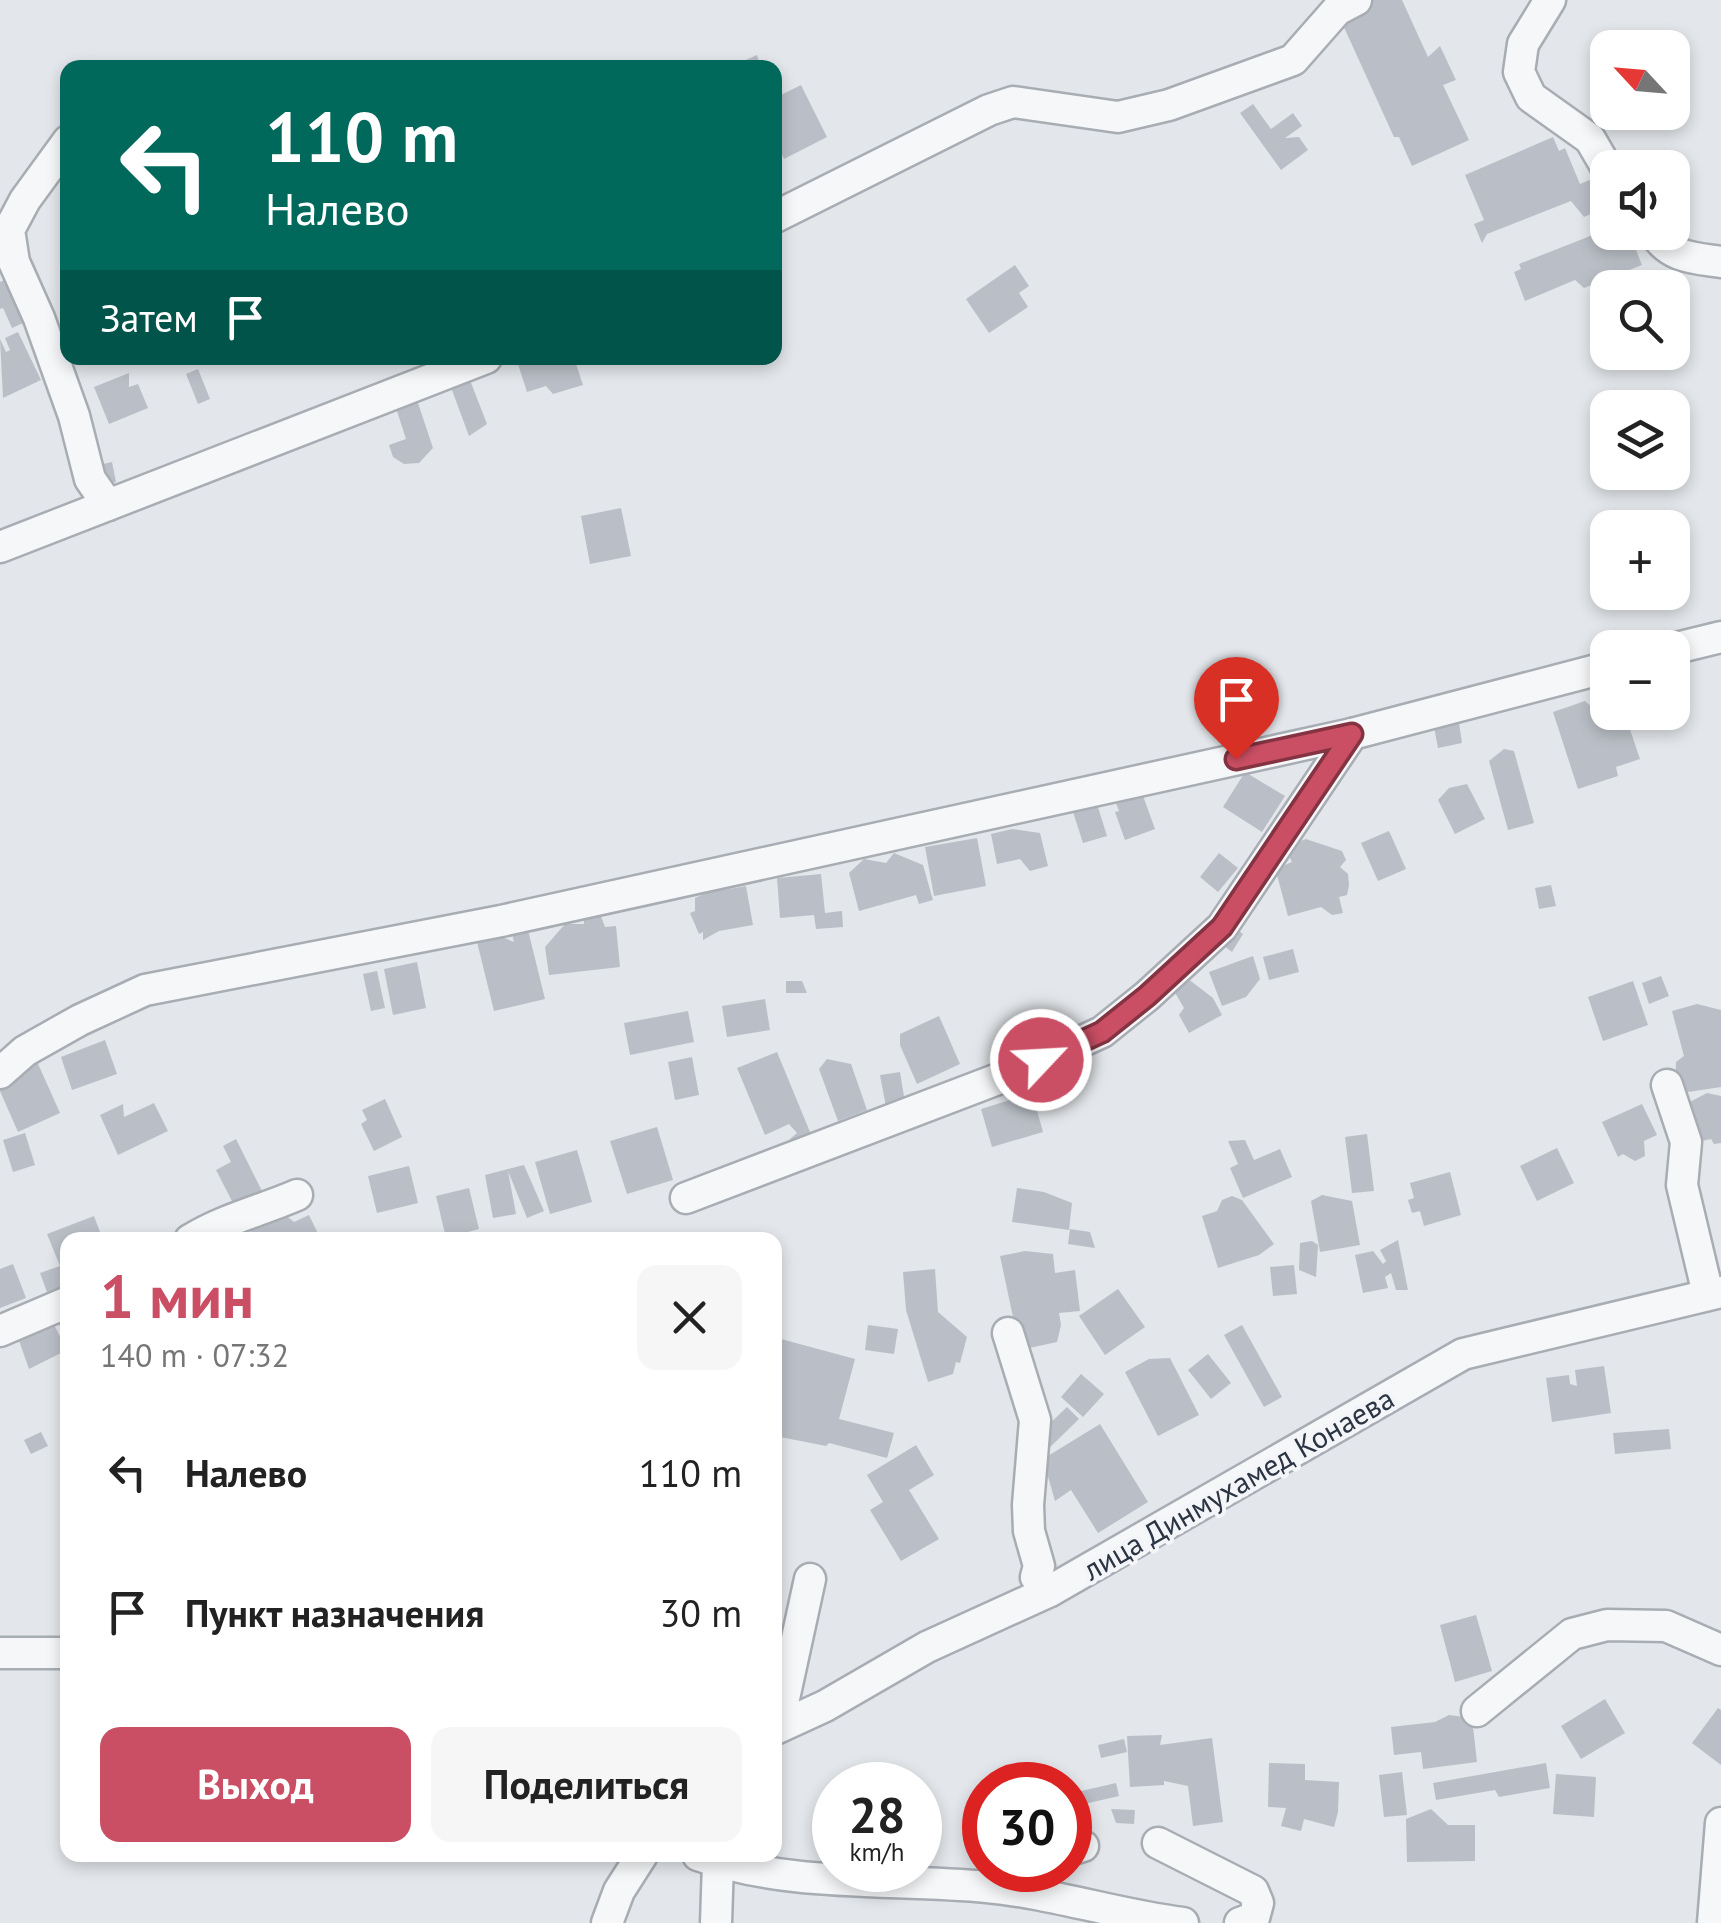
<!DOCTYPE html>
<html lang="ru">
<meta charset="utf-8">
<style>
:root{--surface:#fff;--page:#f6f6f6;--text:#222;--muted:#767676;--accent:#ca4e64}
body{margin:0;font-family:"PT Sans",sans-serif;background:var(--page);color:var(--text);height:100vh;display:flex;flex-direction:column;font-size:38px;white-space:nowrap}
*{box-sizing:border-box;margin:0}
p{font-size:32px;color:var(--muted)}
.icon{flex:none;width:55px;height:55px;fill:none;stroke:currentColor;stroke-width:2;stroke-linecap:round;stroke-linejoin:round}
.map{position:relative;flex:1;overflow:hidden}
.sheet{position:absolute;left:60px;top:1232px;width:722px;height:630px;display:flex;flex-direction:column;background:var(--surface);border-radius:20px;box-shadow:0 5px 15px #0003}
.sheet>*{flex:none}
.guide{position:absolute;left:60px;top:60px;width:722px;height:305px;border-radius:20px;box-shadow:0 5px 15px #0003;background:#00695c;color:#fff;overflow:hidden}
.needle{width:65px;rotate:296deg}
.controls{position:absolute;left:1590px;top:30px;display:grid;gap:20px}
.controls a{display:grid;place-items:center;width:100px;height:100px;border-radius:20px;background:var(--surface);box-shadow:0 5px 15px #0003;font-size:50px}
.speed{position:absolute;left:812px;top:1762px;display:flex;gap:20px;font-size:50px;font-weight:700;text-align:center}
.speed>*{display:grid;place-content:center;width:130px;height:130px;border-radius:50%;background:var(--surface);box-shadow:0 5px 15px #0003;line-height:1}
.speed small{font-size:25px;font-weight:400}
.speed .limit{border:15px solid #d22;background:#fff;color:#111}
.pin{position:absolute;display:grid;place-items:center;width:85px;height:85px;color:#fff;margin:-102px -42px;border-radius:50% 50% 50% 0;rotate:-45deg;box-shadow:0 0 10px #0007}
.pin .icon{rotate:45deg}
.me{position:absolute;width:110px;margin:-55px;rotate:65deg;stroke-linejoin:round;filter:drop-shadow(0 0 8px #0008)}
.turn{display:flex;align-items:center;gap:35px;height:210px;padding:0 40px;font-size:45px}
.turn .icon{width:130px;height:130px;stroke-width:2.5}
.turn b{display:block;font-size:70px;line-height:85px}
.then{display:flex;align-items:center;height:95px;padding:0 40px;background:#0003;gap:20px;font-size:38px}
.round{display:grid;place-items:center;flex:none;width:105px;height:105px;border-radius:20px;background:var(--page)}
.summary{display:flex;align-items:center;justify-content:space-between;height:170px;padding:0 40px}
h1{font-size:60px;font-weight:600;line-height:75px;color:var(--accent)}
.button{display:flex;gap:20px;margin-top:auto;padding:20px 40px}
.button a{flex:1;height:115px;border-radius:20px;background:var(--accent);color:#fff;font-size:40px;font-weight:600;line-height:115px;text-align:center}
.button a+a{background:var(--page);color:var(--text)}
ul{padding:0;list-style:none}
li{display:flex;align-items:center;gap:30px;height:140px;padding:0 40px}
li div{flex:1}
li b{display:block;font-size:38px}
li em{font-style:normal}
.map>svg:first-child{display:block}
</style>
<div class="map">
<svg width="1721" height="1923" viewBox="0 0 1721 1923">
<rect width="100%" height="100%" fill="#e3e6ea"/>
<g fill="#babfc7">
<path d="M 1364,0 L 1402,0 L 1428,57 L 1440,46 L 1456,80 L 1443,85 L 1469,140 L 1412,166 L 1399,137 L 1394,137 L 1337,12 Z"/>
<path d="M 757,55 L 760,64 L 756,68 L 743,68 L 739,63 Z"/>
<path d="M 801,85 L 827,137 L 784,159 L 775,140 L 775,98 Z"/>
<path d="M 1253,104 L 1271,129 L 1293,113 L 1302,126 L 1285,138 L 1299,137 L 1308,150 L 1281,170 L 1240,113 Z"/>
<path d="M 1553,137 L 1559,151 L 1565,148 L 1580,184 L 1594,178 L 1606,207 L 1584,217 L 1571,201 L 1487,234 L 1482,243 L 1474,224 L 1484,220 L 1465,175 Z"/>
<path d="M 1608,229 L 1608,232 L 1639,232 L 1645,247 L 1636,250 L 1642,265 L 1584,288 L 1575,280 L 1525,301 L 1514,272 L 1521,269 L 1519,264 Z"/>
<path d="M 1015,265 L 1029,286 L 1019,293 L 1028,307 L 989,333 L 966,299 Z"/>
<path d="M 4,280 L 23,323 L 12,328 L 3,308 L 0,309 L 0,282 Z"/>
<path d="M 18,332 L 41,380 L 3,398 L 0,339 L 6,352 L 10,350 L 5,338 Z"/>
<path d="M 516,358 L 574,358 L 583,385 L 553,394 L 546,386 L 527,392 Z"/>
<path d="M 198,369 L 210,399 L 198,404 L 186,374 Z"/>
<path d="M 129,373 L 129,387 L 138,384 L 148,408 L 109,424 L 94,387 Z"/>
<path d="M 468,375 L 487,424 L 469,436 L 449,382 Z"/>
<path d="M 417,400 L 433,448 L 419,463 L 404,464 L 393,457 L 389,445 L 406,439 L 396,408 Z"/>
<path d="M 112,462 L 116,482 L 98,486 L 94,466 Z"/>
<path d="M 621,508 L 631,556 L 590,564 L 581,516 Z"/>
<path d="M 1585,701 L 1594,709 L 1608,705 L 1608,712 L 1624,712 L 1640,759 L 1616,767 L 1618,776 L 1578,789 L 1553,712 Z"/>
<path d="M 1459,723 L 1462,743 L 1438,748 L 1434,727 Z"/>
<path d="M 1504,749 L 1514,751 L 1534,823 L 1508,830 L 1489,761 Z"/>
<path d="M 1245,772 L 1285,796 L 1262,832 L 1223,807 Z"/>
<path d="M 1467,784 L 1485,819 L 1455,834 L 1438,800 L 1449,788 Z"/>
<path d="M 1142,793 L 1155,829 L 1125,840 L 1115,812 L 1119,811 L 1116,803 Z"/>
<path d="M 1097,804 L 1107,836 L 1083,843 L 1073,812 Z"/>
<path d="M 1012,829 L 1040,833 L 1048,866 L 1030,871 L 1020,859 L 997,864 L 991,834 Z"/>
<path d="M 1389,831 L 1406,869 L 1378,881 L 1361,843 Z"/>
<path d="M 977,838 L 986,886 L 934,896 L 925,847 Z"/>
<path d="M 1306,839 L 1342,851 L 1346,860 L 1340,867 L 1348,874 L 1349,885 L 1347,895 L 1339,897 L 1343,913 L 1332,915 L 1321,907 L 1288,916 L 1277,875 L 1280,867 L 1292,862 L 1289,856 L 1295,843 Z"/>
<path d="M 894,853 L 923,865 L 933,900 L 919,904 L 916,895 L 859,911 L 849,873 L 864,859 L 886,863 Z"/>
<path d="M 1219,853 L 1238,868 L 1218,892 L 1200,877 Z"/>
<path d="M 821,874 L 825,913 L 842,911 L 843,927 L 816,929 L 814,915 L 780,918 L 777,878 Z"/>
<path d="M 1551,885 L 1556,906 L 1539,909 L 1535,888 Z"/>
<path d="M 746,886 L 753,925 L 719,931 L 703,940 L 703,932 L 699,934 L 690,913 L 695,911 L 695,898 L 706,893 Z"/>
<path d="M 584,911 L 599,911 L 605,927 L 616,926 L 620,967 L 549,975 L 545,947 L 565,924 L 584,924 Z"/>
<path d="M 526,922 L 545,999 L 494,1011 L 477,942 L 500,936 L 514,942 L 510,925 Z"/>
<path d="M 1236,929 L 1243,934 L 1232,952 L 1224,946 Z"/>
<path d="M 1293,949 L 1299,972 L 1269,980 L 1263,957 Z"/>
<path d="M 1253,956 L 1260,979 L 1246,997 L 1222,1006 L 1209,972 Z"/>
<path d="M 417,962 L 426,1008 L 393,1015 L 384,969 Z"/>
<path d="M 377,971 L 385,1008 L 371,1011 L 363,974 Z"/>
<path d="M 1179,972 L 1213,998 L 1222,1015 L 1189,1033 L 1179,1015 L 1184,1008 L 1170,984 Z"/>
<path d="M 1661,976 L 1669,996 L 1649,1004 L 1642,983 Z"/>
<path d="M 786,981 L 802,981 L 807,993 L 786,993 Z"/>
<path d="M 1633,981 L 1648,1025 L 1603,1041 L 1588,997 Z"/>
<path d="M 765,999 L 770,1030 L 727,1037 L 722,1006 Z"/>
<path d="M 1697,1004 L 1721,1010 L 1721,1087 L 1688,1092 L 1675,1087 L 1676,1062 L 1684,1056 L 1672,1011 Z"/>
<path d="M 688,1011 L 694,1042 L 630,1055 L 624,1023 Z"/>
<path d="M 939,1016 L 960,1064 L 917,1084 L 900,1045 L 900,1034 Z"/>
<path d="M 105,1040 L 117,1074 L 72,1090 L 61,1057 Z"/>
<path d="M 777,1052 L 815,1144 L 792,1153 L 790,1139 L 797,1133 L 789,1124 L 765,1135 L 737,1068 Z"/>
<path d="M 35,1057 L 60,1113 L 18,1132 L 0,1091 L 0,1082 Z"/>
<path d="M 692,1057 L 699,1095 L 675,1100 L 668,1062 Z"/>
<path d="M 827,1059 L 851,1064 L 867,1110 L 838,1121 L 819,1069 Z"/>
<path d="M 900,1072 L 905,1103 L 886,1107 L 880,1075 Z"/>
<path d="M 1032,1093 L 1043,1132 L 992,1147 L 981,1109 Z"/>
<path d="M 1707,1093 L 1721,1096 L 1721,1143 L 1714,1144 L 1711,1139 L 1698,1142 L 1680,1107 Z"/>
<path d="M 385,1099 L 402,1137 L 374,1151 L 361,1124 L 367,1120 L 362,1110 Z"/>
<path d="M 154,1103 L 168,1131 L 118,1155 L 100,1115 L 123,1104 L 124,1117 Z"/>
<path d="M 1642,1104 L 1657,1135 L 1644,1141 L 1645,1156 L 1635,1161 L 1623,1154 L 1618,1157 L 1602,1122 Z"/>
<path d="M 657,1127 L 673,1180 L 627,1194 L 610,1141 Z"/>
<path d="M 25,1133 L 35,1165 L 13,1172 L 3,1140 Z"/>
<path d="M 1367,1134 L 1374,1191 L 1352,1193 L 1345,1137 Z"/>
<path d="M 236,1139 L 262,1191 L 234,1205 L 216,1170 L 231,1162 L 223,1146 Z"/>
<path d="M 1245,1140 L 1254,1160 L 1280,1149 L 1292,1177 L 1243,1198 L 1230,1168 L 1238,1164 L 1228,1141 Z"/>
<path d="M 1557,1148 L 1574,1183 L 1537,1201 L 1520,1166 Z"/>
<path d="M 577,1150 L 592,1202 L 550,1214 L 535,1162 Z"/>
<path d="M 524,1165 L 544,1211 L 527,1218 L 508,1171 L 516,1214 L 493,1218 L 485,1175 Z"/>
<path d="M 409,1166 L 418,1203 L 377,1213 L 368,1176 Z"/>
<path d="M 1450,1172 L 1461,1215 L 1424,1226 L 1420,1211 L 1412,1213 L 1408,1200 L 1414,1198 L 1410,1183 Z"/>
<path d="M 469,1188 L 479,1229 L 446,1238 L 436,1196 Z"/>
<path d="M 1017,1188 L 1044,1192 L 1072,1203 L 1069,1230 L 1012,1222 Z"/>
<path d="M 1322,1195 L 1352,1201 L 1360,1245 L 1320,1252 L 1311,1201 Z"/>
<path d="M 1232,1196 L 1242,1200 L 1274,1244 L 1259,1255 L 1218,1268 L 1202,1216 L 1217,1211 L 1222,1200 Z"/>
<path d="M 284,1214 L 294,1222 L 309,1215 L 321,1240 L 254,1240 L 246,1221 L 259,1215 L 274,1220 Z"/>
<path d="M 94,1216 L 103,1240 L 68,1240 L 64,1288 L 48,1295 L 40,1273 L 60,1266 L 47,1234 Z"/>
<path d="M 1070,1229 L 1090,1232 L 1095,1248 L 1068,1244 Z"/>
<path d="M 1398,1240 L 1408,1290 L 1396,1290 L 1391,1273 L 1385,1277 L 1388,1288 L 1363,1293 L 1355,1255 L 1373,1251 L 1383,1264 L 1386,1261 L 1380,1250 Z"/>
<path d="M 1312,1241 L 1318,1245 L 1316,1277 L 1299,1270 L 1300,1243 Z"/>
<path d="M 1025,1251 L 1053,1254 L 1055,1273 L 1075,1270 L 1080,1311 L 1059,1313 L 1061,1325 L 1057,1342 L 1020,1350 L 1000,1256 Z"/>
<path d="M 13,1264 L 26,1298 L 0,1308 L 0,1269 Z"/>
<path d="M 1294,1265 L 1297,1294 L 1273,1296 L 1270,1267 Z"/>
<path d="M 935,1269 L 938,1312 L 967,1337 L 960,1363 L 956,1362 L 953,1374 L 928,1382 L 906,1310 L 903,1272 Z"/>
<path d="M 1118,1289 L 1145,1327 L 1105,1355 L 1079,1316 Z"/>
<path d="M 51,1319 L 67,1350 L 29,1369 L 17,1335 Z"/>
<path d="M 868,1325 L 898,1329 L 894,1354 L 865,1350 Z"/>
<path d="M 1242,1325 L 1282,1397 L 1264,1407 L 1224,1335 Z"/>
<path d="M 781,1339 L 855,1359 L 839,1419 L 894,1433 L 887,1458 L 829,1443 L 826,1446 L 775,1436 L 775,1343 Z"/>
<path d="M 1208,1354 L 1231,1383 L 1211,1399 L 1188,1370 Z"/>
<path d="M 1170,1358 L 1199,1415 L 1158,1436 L 1125,1372 L 1149,1359 Z"/>
<path d="M 1604,1366 L 1611,1413 L 1552,1422 L 1546,1378 L 1569,1375 L 1570,1384 L 1577,1386 L 1575,1370 Z"/>
<path d="M 1081,1374 L 1104,1394 L 1083,1417 L 1061,1397 Z"/>
<path d="M 1067,1407 L 1079,1419 L 1045,1452 L 1042,1431 Z"/>
<path d="M 1100,1424 L 1148,1502 L 1098,1533 L 1071,1490 L 1055,1501 L 1043,1459 Z"/>
<path d="M 1669,1429 L 1671,1449 L 1615,1454 L 1613,1433 Z"/>
<path d="M 41,1432 L 48,1446 L 31,1454 L 24,1440 Z"/>
<path d="M 916,1445 L 934,1475 L 909,1490 L 939,1539 L 901,1561 L 870,1510 L 883,1502 L 867,1475 Z"/>
<path d="M 1476,1615 L 1492,1671 L 1455,1682 L 1440,1625 Z"/>
<path d="M 1605,1699 L 1625,1733 L 1581,1759 L 1561,1726 Z"/>
<path d="M 1718,1708 L 1721,1710 L 1721,1765 L 1692,1743 Z"/>
<path d="M 1449,1715 L 1472,1718 L 1477,1762 L 1423,1769 L 1421,1752 L 1394,1755 L 1391,1727 L 1435,1722 Z"/>
<path d="M 1162,1735 L 1160,1745 L 1212,1738 L 1223,1822 L 1193,1826 L 1188,1786 L 1164,1781 L 1164,1785 L 1130,1787 L 1127,1736 Z"/>
<path d="M 1124,1739 L 1127,1752 L 1101,1758 L 1098,1745 Z"/>
<path d="M 1269,1763 L 1305,1764 L 1305,1780 L 1339,1782 L 1338,1812 L 1334,1827 L 1304,1819 L 1301,1831 L 1281,1826 L 1286,1808 L 1268,1807 Z"/>
<path d="M 1546,1763 L 1550,1788 L 1499,1797 L 1495,1790 L 1436,1800 L 1433,1783 Z"/>
<path d="M 1402,1772 L 1407,1815 L 1384,1817 L 1379,1775 Z"/>
<path d="M 1556,1774 L 1596,1777 L 1594,1817 L 1553,1814 Z"/>
<path d="M 1116,1783 L 1119,1796 L 1080,1805 L 1077,1792 Z"/>
<path d="M 933,1809 L 934,1848 L 920,1849 L 920,1810 Z"/>
<path d="M 1111,1809 L 1135,1810 L 1134,1824 L 1116,1823 Z"/>
<path d="M 1431,1809 L 1448,1825 L 1475,1825 L 1475,1861 L 1407,1862 L 1406,1819 Z"/>
</g>
<g fill="none" stroke-linecap="round" stroke-linejoin="round">
<defs>
<g id="minor">
<path d="M 1550,0 L 1523,44 L 1519,72 L 1531,97 L 1590,139 L 1608,170"/>
<path d="M 68,141 L 25,200 L 9,230 L 14,262 L 39,318 L 74,416 L 90,479 L 108,505"/>
<path d="M 775,217 L 989,110 L 1013,102 L 1118,117 L 1169,105 L 1293,60 L 1337,10 L 1356,0"/>
<path d="M 1654,232 C 1669,258 1694,258 1721,262"/>
<path d="M 0,547 L 486,358"/>
<path d="M 1672,649 L 1721,637"/>
<path d="M 0,1073 L 25,1051 L 80,1020 L 145,990 L 501,921 L 1352,734 L 1608,667"/>
<path d="M 1667,1085 L 1686,1142 L 1682,1185 L 1708,1294"/>
<path d="M 686,1198 L 1011,1074 L 1102,1032 L 1147,996 L 1222,927 L 1352,734"/>
<path d="M 190,1240 C 224,1219 260,1211 297,1195"/>
<path d="M 0,1331 L 68,1302"/>
<path d="M 1008,1333 L 1035,1420 L 1028,1505 L 1029,1531 L 1039,1566 L 1036,1577 L 1050,1591"/>
<path d="M 0,1653 L 68,1653"/>
<path d="M 1477,1711 L 1572,1634 L 1607,1625 L 1666,1626 L 1721,1650"/>
<path d="M 775,1726 L 778,1726 L 810,1579"/>
<path d="M 775,1729 L 825,1706 L 927,1647 L 1050,1591 L 1463,1354 L 1721,1292"/>
<path d="M 1158,1843 L 1253,1891 L 1258,1903 L 1254,1918 L 1240,1923"/>
<path d="M 1070,1850 L 1083,1846"/>
<path d="M 698,1855 C 791,1888 890,1878 987,1887 C 1052,1893 1118,1915 1183,1923"/>
<path d="M 607,1923 L 619,1891 L 642,1855"/>
<path d="M 716,1923 L 718,1862"/>
<path d="M 1713,1923 L 1721,1823"/>
</g>
</defs>
<use href="#minor" stroke="#a8adb4" stroke-width="35"/>
<use href="#minor" stroke="#f6f7f9" stroke-width="30"/>
</g>
<g fill="none" stroke-linecap="round" stroke-linejoin="round">
<defs>
<path id="route" d="M 1041,1060 L 1102,1032 L 1147,996 L 1222,927 L 1352,734 L 1236,759"/>
</defs>
<use href="#route" stroke="#833341" stroke-width="25"/>
<use href="#route" stroke="#ca4e64" stroke-width="18"/>
</g>
<g text-anchor="middle" dominant-baseline="central" stroke-width="8" stroke-linejoin="round" paint-order="stroke">
<g font-size="30" fill="#2b3442" stroke="#f3f5f8">
<text transform="translate(1238 1483) rotate(-30)">лица Динмухамед Конаева</text>
</g>
</g>
</svg>
<div class="controls">
<a><svg class="needle" viewBox="-14 -14 28 28"><path d="M0-13l5 13h-10z" fill="#e53935"/><path d="M0 13l5-13h-10z" fill="#767676"/></svg></a>
<a><svg class="icon" aria-label="sound" viewBox="0 0 24 24"><path d="M4 9h4l5-4v14l-5-4H4zM17 9q2 3 0 6"/></svg></a>
<a><svg class="icon" aria-label="search" viewBox="0 0 24 24"><circle cx="10" cy="10" r="6"/><path d="M15 15l6 6"/></svg></a>
<a><svg class="icon" aria-label="layers" viewBox="0 0 24 24"><path d="M12 4l9 5-9 5-9-5zM3 14l9 5 9-5"/></svg></a>
<a>+</a>
<a>−</a>
</div>
<div class="speed"><div>28<small>km/h</small></div><div class="limit">30</div></div>
<div class="pin" style="left:1236px;top:759px;background:#d93025"><svg class="icon" aria-label="arrive" viewBox="0 0 24 24"><path d="M6 21V4h12l-3 4 3 4H6"/></svg></div>
<svg class="me" style="left:1041px;top:1060px" viewBox="-20 -20 40 40"><circle r="17" fill="#ca4e64" stroke="#fff" stroke-width="3"/><path d="M0-11L8 9 0 5-8 9z" fill="#fff"/></svg>
<div class="guide">
<div class="turn"><svg class="icon" aria-label="left" viewBox="0 0 24 24"><path d="M17 20v-9H6M10 6l-5 5 5 5"/></svg><div><b>110 m</b>Налево</div></div>
<div class="then">Затем<svg class="icon" aria-label="arrive" viewBox="0 0 24 24"><path d="M6 21V4h12l-3 4 3 4H6"/></svg></div>
</div>
<section class="sheet">
<div class="summary"><div><h1>1 мин</h1><p>140 m · 07:32</p></div><a class="round"><svg class="icon" aria-label="close" viewBox="0 0 24 24"><path d="M6 6l12 12M18 6L6 18"/></svg></a></div>
<ul>
<li><svg class="icon" aria-label="left" viewBox="0 0 24 24"><path d="M17 20v-9H6M10 6l-5 5 5 5"/></svg><div><b>Налево</b></div><em>110 m</em></li>
<li><svg class="icon" aria-label="arrive" viewBox="0 0 24 24"><path d="M6 21V4h12l-3 4 3 4H6"/></svg><div><b>Пункт назначения</b></div><em>30 m</em></li>
</ul>
<div class="button"><a>Выход</a><a>Поделиться</a></div>
</section>
</div>
